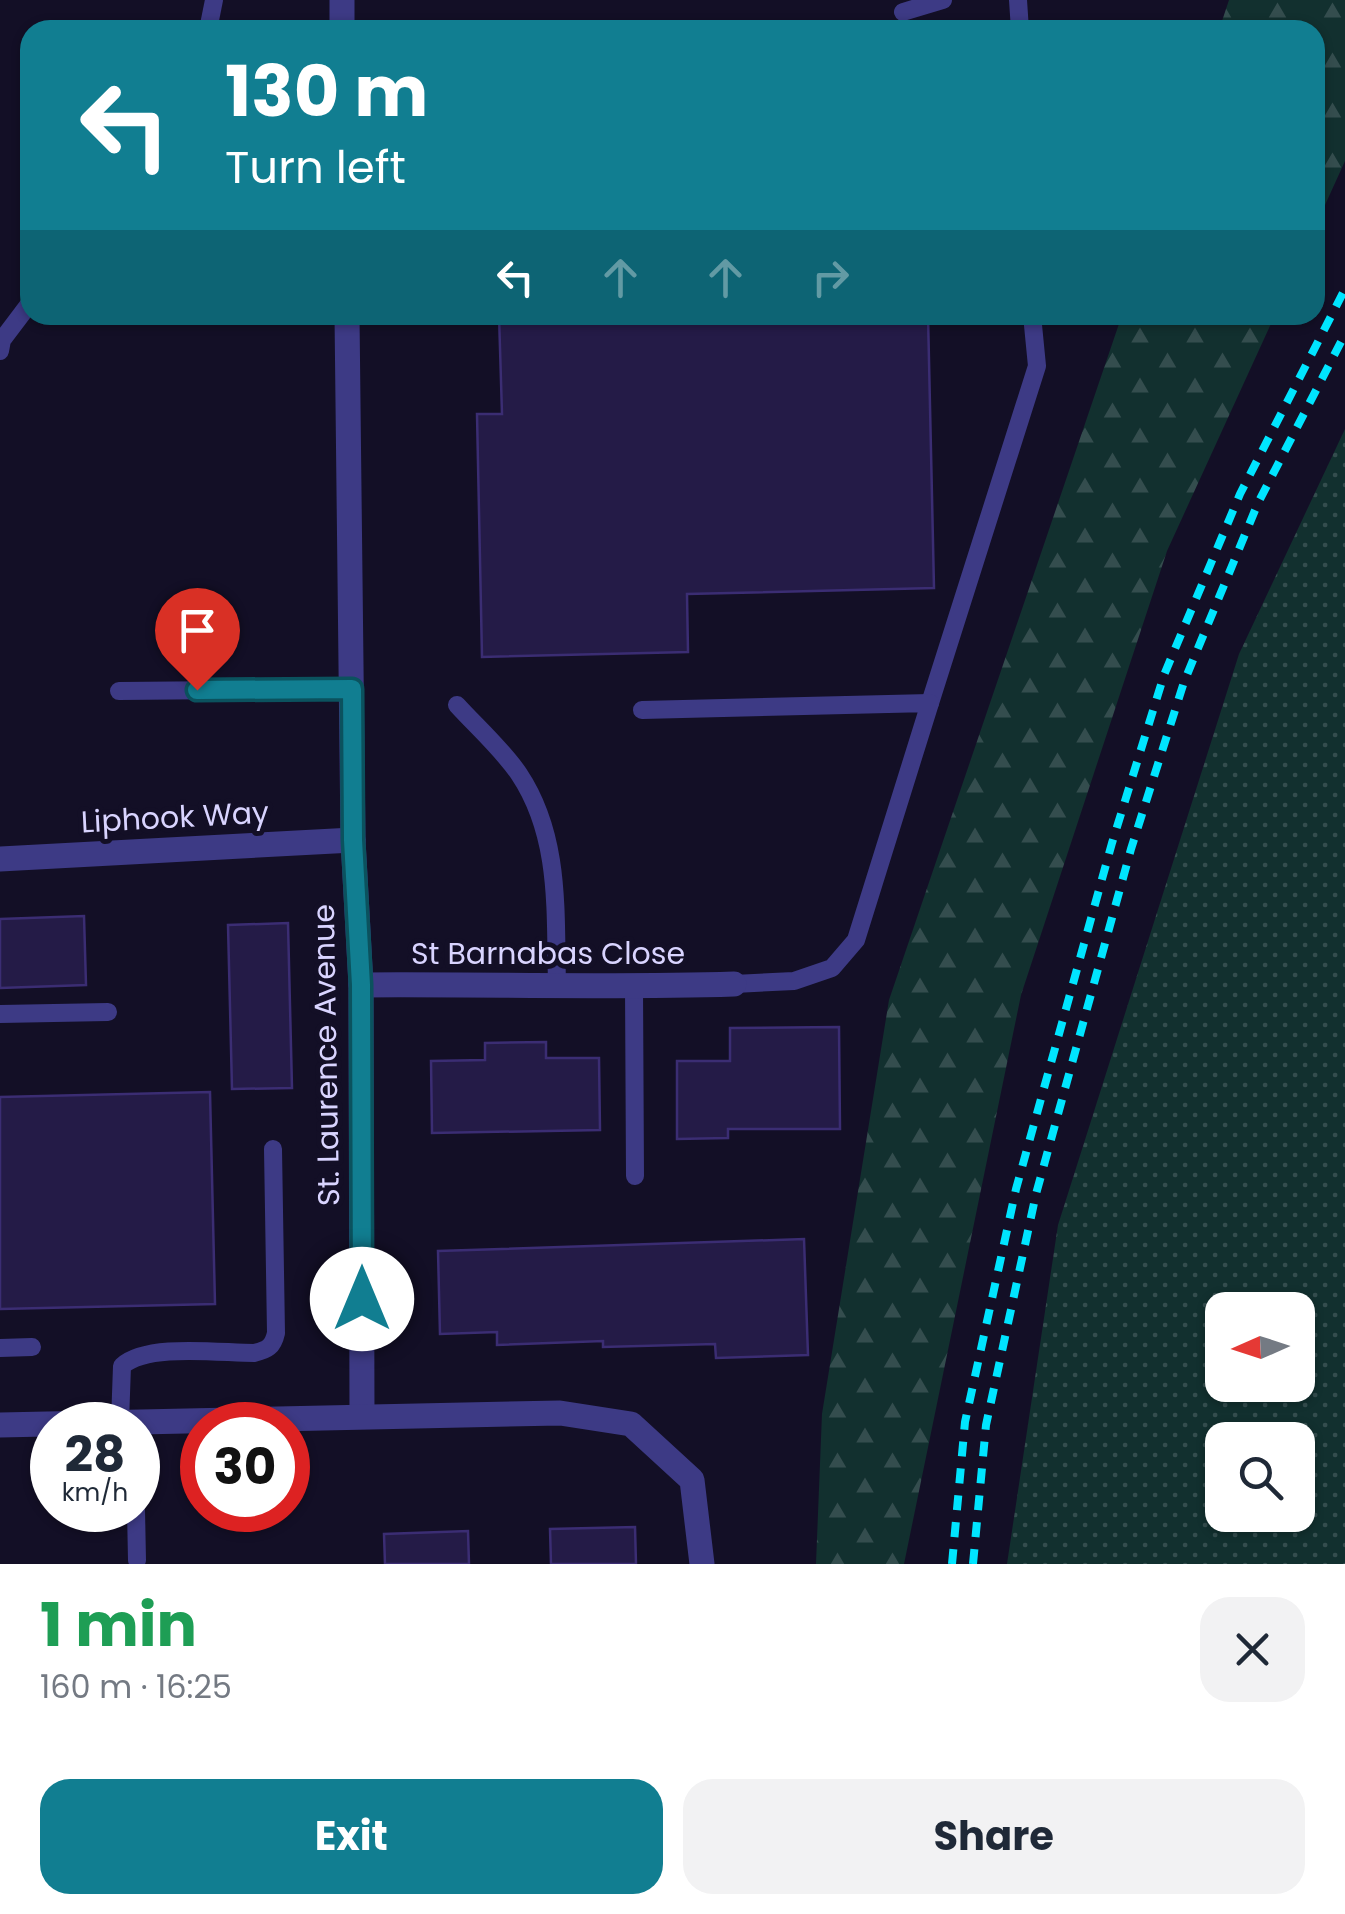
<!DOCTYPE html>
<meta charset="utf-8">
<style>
:root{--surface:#fff;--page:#f2f2f3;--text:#1f2937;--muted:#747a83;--accent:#117e91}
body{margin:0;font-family:Poppins,sans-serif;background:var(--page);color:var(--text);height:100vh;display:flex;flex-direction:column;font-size:38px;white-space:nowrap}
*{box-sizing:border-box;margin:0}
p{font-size:32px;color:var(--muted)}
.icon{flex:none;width:55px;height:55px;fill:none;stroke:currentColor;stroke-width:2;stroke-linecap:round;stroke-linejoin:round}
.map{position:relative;height:1564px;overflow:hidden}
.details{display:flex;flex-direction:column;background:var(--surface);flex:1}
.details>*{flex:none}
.guide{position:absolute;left:20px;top:20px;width:1305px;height:305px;border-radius:30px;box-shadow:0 2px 8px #0004;background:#117e91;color:#fff;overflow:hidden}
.needle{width:65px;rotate:267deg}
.buttons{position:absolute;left:1205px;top:1292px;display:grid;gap:20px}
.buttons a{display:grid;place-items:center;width:110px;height:110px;border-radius:20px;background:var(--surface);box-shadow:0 2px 8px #0004;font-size:50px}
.speed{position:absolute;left:30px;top:1402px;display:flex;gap:20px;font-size:50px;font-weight:700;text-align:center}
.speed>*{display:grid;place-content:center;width:130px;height:130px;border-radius:50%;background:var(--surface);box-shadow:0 2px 8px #0004;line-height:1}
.speed small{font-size:25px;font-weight:400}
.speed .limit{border:15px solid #d22;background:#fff;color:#111}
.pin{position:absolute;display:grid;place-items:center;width:85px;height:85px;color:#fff;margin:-102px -42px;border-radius:50% 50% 50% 0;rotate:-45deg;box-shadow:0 0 10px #0007}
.pin .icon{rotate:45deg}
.me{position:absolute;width:110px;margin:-55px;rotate:0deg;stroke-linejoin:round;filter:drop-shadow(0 0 8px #0008)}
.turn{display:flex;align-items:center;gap:35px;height:210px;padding:0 40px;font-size:45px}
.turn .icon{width:130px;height:130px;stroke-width:2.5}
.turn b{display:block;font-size:70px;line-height:85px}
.lanes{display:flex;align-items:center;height:95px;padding:0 40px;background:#0003;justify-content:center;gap:50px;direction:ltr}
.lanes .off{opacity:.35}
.round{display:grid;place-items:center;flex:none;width:105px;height:105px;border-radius:30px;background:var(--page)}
.overview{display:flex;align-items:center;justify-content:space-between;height:170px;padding:0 40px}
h1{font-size:60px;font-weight:700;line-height:75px;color:#1e9e55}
.action{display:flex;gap:20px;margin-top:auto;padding:20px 40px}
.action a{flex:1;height:115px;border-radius:30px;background:var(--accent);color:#fff;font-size:40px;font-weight:700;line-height:115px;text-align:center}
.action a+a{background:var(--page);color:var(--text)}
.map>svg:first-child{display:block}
</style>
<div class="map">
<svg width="1345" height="1564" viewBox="0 0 1345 1564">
<defs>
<pattern id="forest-firs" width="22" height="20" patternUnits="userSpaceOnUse" patternTransform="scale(2.5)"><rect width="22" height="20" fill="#12302f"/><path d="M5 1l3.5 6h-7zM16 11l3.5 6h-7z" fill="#344d4e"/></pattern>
<pattern id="park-dots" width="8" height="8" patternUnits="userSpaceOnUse" patternTransform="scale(2.5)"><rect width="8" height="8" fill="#12302f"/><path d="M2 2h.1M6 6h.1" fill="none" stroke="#344d4e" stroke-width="1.8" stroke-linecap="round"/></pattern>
</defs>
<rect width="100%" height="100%" fill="#130f26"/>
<g fill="url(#forest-firs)">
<path d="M 1229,0 L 1345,0 L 1345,161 L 1315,227 L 1315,30 L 1219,30 Z"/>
<path d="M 1122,315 L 1275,315 L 1167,551 L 1021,995 L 904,1564 L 816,1564 L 822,1414 L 889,1000 Z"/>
</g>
<path fill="url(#park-dots)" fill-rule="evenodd" d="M 1345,429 L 1345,1564 L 1007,1564 L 1058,1225 L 1239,654 ZM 1222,1310 L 1298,1310 L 1298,1385 L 1222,1385 ZM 1222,1440 L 1298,1440 L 1298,1515 L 1222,1515 Z"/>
<g fill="#241b47" stroke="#3b2d73" stroke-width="2.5">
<path d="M 499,315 L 928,315 L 934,588 L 687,594 L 688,652 L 482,657 L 477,414 L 502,414 Z"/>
<path d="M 84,916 L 86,985 L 0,988 L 0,919 Z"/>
<path d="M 288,923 L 292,1088 L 232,1089 L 228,925 Z"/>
<path d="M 839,1027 L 840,1129 L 728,1129 L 728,1138 L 677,1139 L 677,1061 L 730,1061 L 730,1028 Z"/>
<path d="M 546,1042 L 546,1058 L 599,1058 L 600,1130 L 432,1133 L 431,1061 L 485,1060 L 485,1043 Z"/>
<path d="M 210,1092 L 215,1304 L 0,1309 L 0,1097 Z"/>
<path d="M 804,1239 L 808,1355 L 716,1358 L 715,1344 L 603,1347 L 603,1341 L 497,1345 L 497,1332 L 440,1334 L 438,1251 Z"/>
<path d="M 635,1527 L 636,1564 L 551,1564 L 550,1529 Z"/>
<path d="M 468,1531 L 469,1564 L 385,1564 L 384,1534 Z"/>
</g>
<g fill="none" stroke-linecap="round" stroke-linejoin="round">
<g stroke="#3d3a85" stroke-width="18">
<path d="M 1018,0 L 1020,30"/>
<path d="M 903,12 L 943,0"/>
<path d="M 208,30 L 214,0"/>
<path d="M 0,351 L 2,340 L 30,303"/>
<path d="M 119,691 L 352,689"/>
<path d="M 930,703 L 1037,366 L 1032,315"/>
<path d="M 457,705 C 477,727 502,749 519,774 C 561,837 555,912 557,984"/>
<path d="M 642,710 L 930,703 L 856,940 L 832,968 L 794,981 L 734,984"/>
<path d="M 634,987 L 635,1176"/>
<path d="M 0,1014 L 108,1012"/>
<path d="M 0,1348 L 32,1347"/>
<path d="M 120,1422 L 122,1366 C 147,1343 220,1353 254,1353 C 267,1350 273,1347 276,1333 L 273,1149"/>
<path d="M 136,1510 L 137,1560"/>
</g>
<g stroke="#3d3a85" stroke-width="25">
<path d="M 342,0 L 342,30"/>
<path d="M 347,315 L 353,840 L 361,985 L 362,1416"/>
<path d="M 0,859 L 353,840"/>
<path d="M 361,985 C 485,984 610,988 734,984"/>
<path d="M 0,1425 L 560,1413 L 631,1424 L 692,1480 L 702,1564"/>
</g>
<g stroke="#00e5ff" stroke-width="8" stroke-dasharray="15 12" stroke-linecap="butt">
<path d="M 952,1564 L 965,1422 L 1016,1189 L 1112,843 L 1164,675 L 1240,494 L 1345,289"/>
<path d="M 973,1564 L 986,1425 L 1036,1194 L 1131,849 L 1184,682 L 1258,503 L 1345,334"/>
</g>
</g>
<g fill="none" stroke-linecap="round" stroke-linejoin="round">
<defs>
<path id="route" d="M 197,690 L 352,689 L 353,840 L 361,985 L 362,1299"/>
</defs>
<use href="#route" stroke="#0b525e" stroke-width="25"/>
<use href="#route" stroke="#117e91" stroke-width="18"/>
</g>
<g text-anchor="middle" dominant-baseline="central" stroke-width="10" stroke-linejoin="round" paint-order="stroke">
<g font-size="30" fill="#d9d4ff" stroke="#130f26">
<text transform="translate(175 817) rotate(-3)">Liphook Way</text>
<text x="548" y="953">St Barnabas Close</text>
<text transform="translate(326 1055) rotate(-91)">St. Laurence Avenue</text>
</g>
</g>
</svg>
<div class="buttons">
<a><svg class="needle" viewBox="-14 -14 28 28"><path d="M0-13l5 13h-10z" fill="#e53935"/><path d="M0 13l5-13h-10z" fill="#747a83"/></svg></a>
<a><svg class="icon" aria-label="search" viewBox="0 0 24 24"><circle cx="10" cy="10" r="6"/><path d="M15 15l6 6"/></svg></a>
</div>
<div class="speed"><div>28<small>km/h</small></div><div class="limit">30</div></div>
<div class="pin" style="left:197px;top:690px;background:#d93025"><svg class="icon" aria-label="arrive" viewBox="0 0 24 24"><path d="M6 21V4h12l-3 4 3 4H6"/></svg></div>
<svg class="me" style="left:362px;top:1299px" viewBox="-20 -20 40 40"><circle r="19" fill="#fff"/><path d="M0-13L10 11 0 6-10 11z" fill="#117e91"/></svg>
<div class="guide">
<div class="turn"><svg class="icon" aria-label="left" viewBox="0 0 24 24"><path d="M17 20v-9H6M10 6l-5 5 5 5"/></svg><div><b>130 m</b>Turn left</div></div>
<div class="lanes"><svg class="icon" aria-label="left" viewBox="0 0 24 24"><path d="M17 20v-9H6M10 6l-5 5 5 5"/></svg><svg class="icon off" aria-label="ahead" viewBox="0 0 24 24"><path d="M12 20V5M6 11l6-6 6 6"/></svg><svg class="icon off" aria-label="ahead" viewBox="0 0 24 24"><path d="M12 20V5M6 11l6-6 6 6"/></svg><svg class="icon off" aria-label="right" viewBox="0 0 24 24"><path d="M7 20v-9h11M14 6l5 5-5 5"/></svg></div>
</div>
</div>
<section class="details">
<div class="overview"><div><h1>1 min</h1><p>160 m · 16:25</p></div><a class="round"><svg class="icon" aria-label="close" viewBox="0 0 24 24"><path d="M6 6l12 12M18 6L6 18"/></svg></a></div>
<div class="action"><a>Exit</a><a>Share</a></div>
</section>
